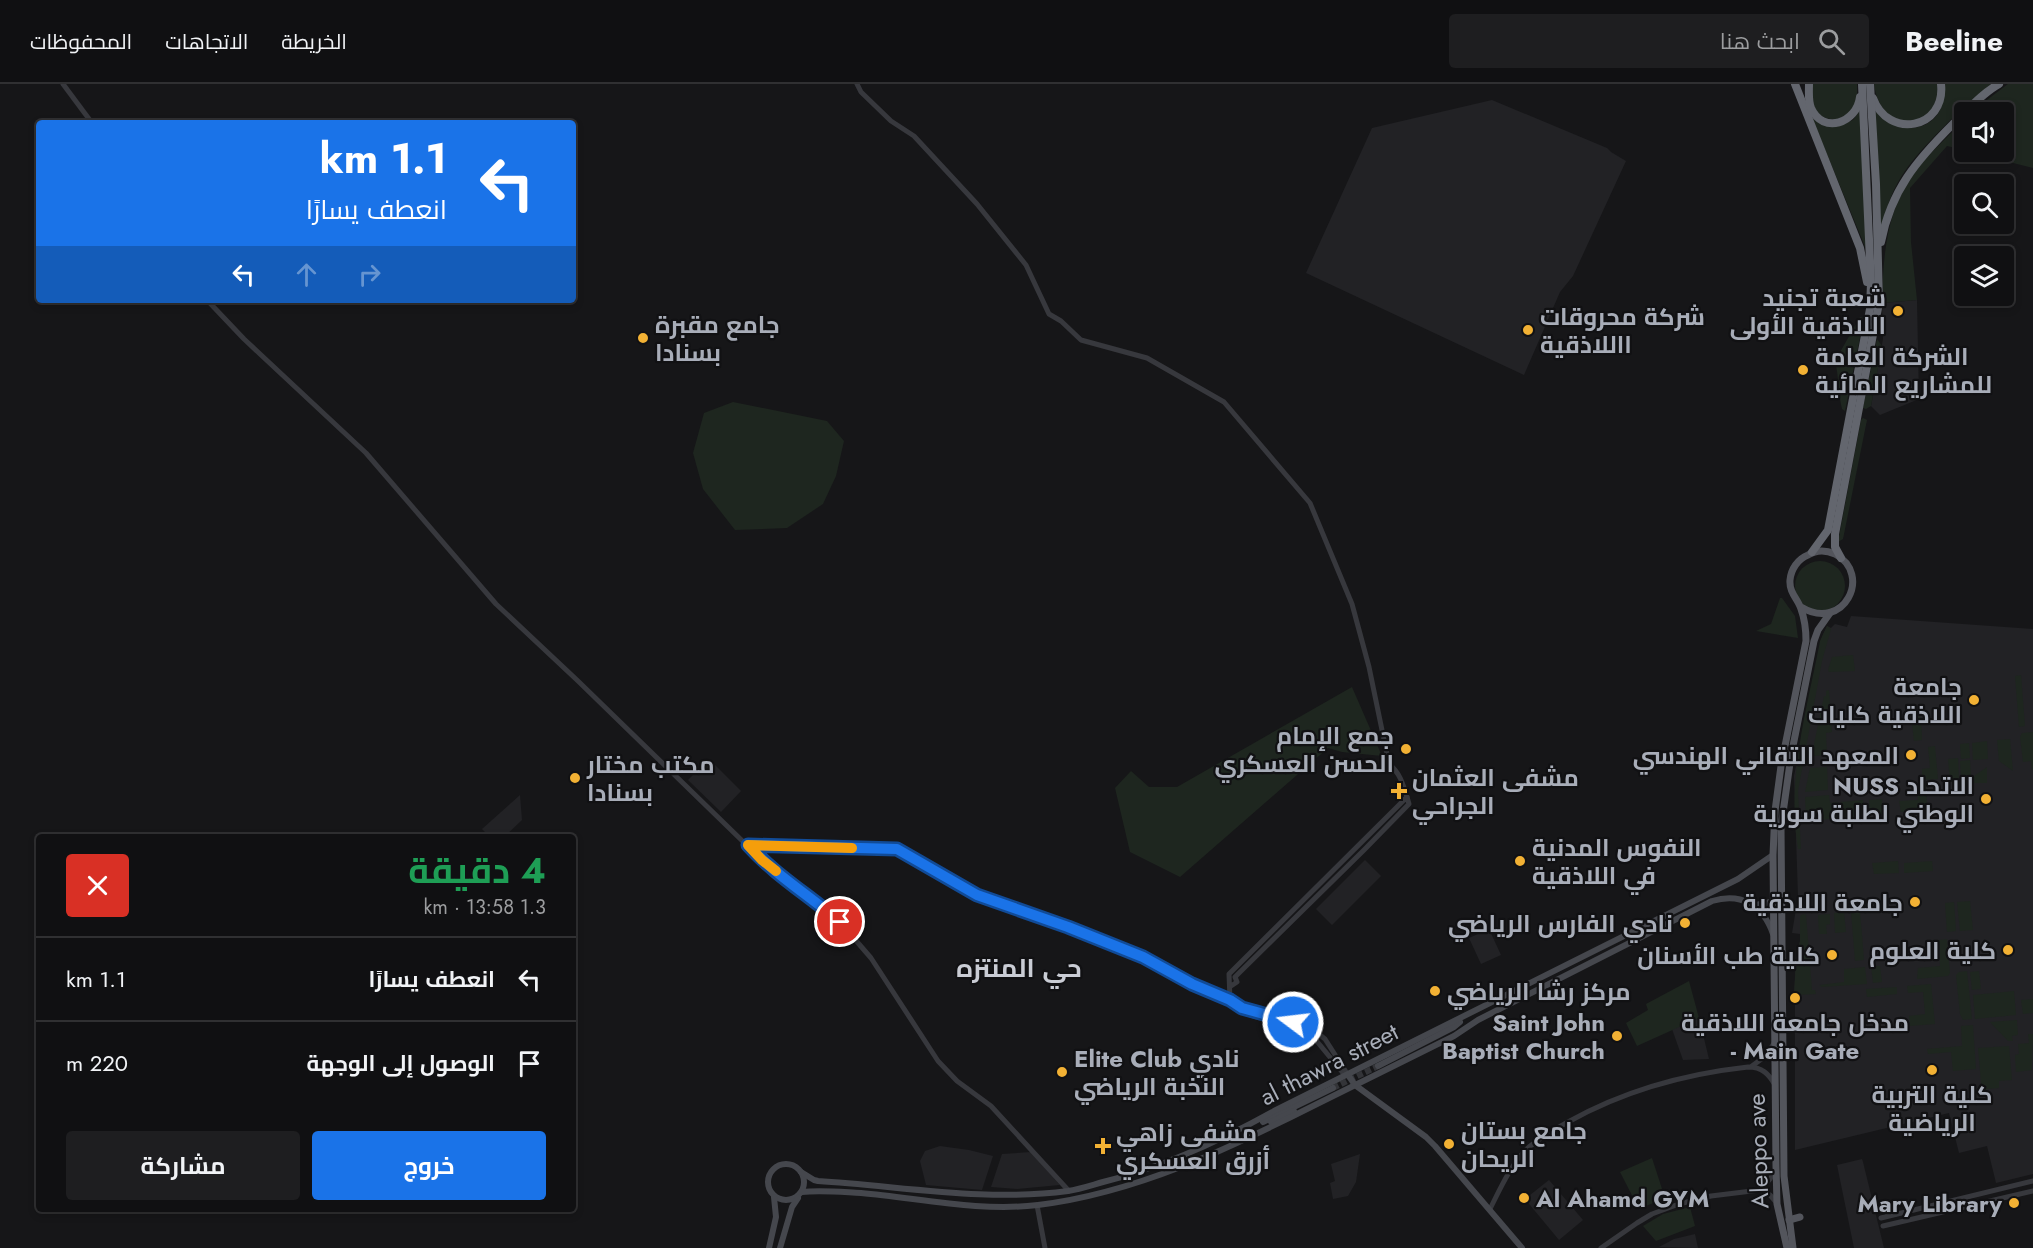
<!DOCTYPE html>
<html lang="ar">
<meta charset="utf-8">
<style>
:root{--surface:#101012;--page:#1e1e20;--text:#f1f3f6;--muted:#9c9d9f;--line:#303032;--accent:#1a73e8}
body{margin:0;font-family:Jost,Cairo,sans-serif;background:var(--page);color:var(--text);direction:rtl;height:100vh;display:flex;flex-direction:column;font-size:22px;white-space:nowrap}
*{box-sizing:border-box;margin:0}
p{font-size:20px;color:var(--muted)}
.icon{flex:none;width:33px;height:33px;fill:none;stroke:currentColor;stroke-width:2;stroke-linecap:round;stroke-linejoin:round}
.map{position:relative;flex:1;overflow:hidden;direction:ltr}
.side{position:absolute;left:36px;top:750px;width:540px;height:378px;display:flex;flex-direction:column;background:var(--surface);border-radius:6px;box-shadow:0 3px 9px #0003,0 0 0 2px var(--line);direction:rtl}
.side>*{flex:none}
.top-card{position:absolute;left:36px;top:36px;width:540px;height:183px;border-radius:6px;box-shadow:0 3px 9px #0003,0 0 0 2px var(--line);direction:rtl;background:#1a73e8;color:#fff;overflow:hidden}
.fabs{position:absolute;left:1954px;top:18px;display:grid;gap:12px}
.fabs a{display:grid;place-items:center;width:60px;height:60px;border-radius:6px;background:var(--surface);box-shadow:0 3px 9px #0003,0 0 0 2px var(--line);font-size:30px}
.pin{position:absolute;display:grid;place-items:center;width:51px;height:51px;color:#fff;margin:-26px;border:3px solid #fff;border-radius:50%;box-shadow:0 2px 6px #0007}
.me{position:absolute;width:66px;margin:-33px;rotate:285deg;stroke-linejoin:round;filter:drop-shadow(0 0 4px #0008)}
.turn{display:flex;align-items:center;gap:21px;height:126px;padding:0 30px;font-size:27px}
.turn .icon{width:78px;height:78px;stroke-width:2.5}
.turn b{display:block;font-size:42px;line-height:51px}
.lanes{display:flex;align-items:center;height:57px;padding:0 30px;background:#0003;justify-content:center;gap:30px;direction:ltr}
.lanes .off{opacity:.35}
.round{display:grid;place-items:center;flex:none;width:63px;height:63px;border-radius:6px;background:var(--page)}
.head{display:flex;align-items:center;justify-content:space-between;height:102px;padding:0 30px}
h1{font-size:36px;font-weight:700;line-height:45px;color:#1e9e55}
.primary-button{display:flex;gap:12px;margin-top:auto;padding:12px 30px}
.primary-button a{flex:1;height:69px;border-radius:6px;background:var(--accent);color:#fff;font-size:24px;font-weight:700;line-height:69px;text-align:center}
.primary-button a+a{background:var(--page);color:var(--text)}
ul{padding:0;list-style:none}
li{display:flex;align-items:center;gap:18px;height:84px;padding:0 30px;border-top:2px solid var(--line)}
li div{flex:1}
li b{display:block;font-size:22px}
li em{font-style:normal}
header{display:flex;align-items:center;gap:36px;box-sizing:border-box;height:84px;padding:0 30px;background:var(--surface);border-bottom:2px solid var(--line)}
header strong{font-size:28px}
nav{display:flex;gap:33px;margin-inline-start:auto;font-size:21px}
.search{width:420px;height:54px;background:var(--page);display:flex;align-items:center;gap:15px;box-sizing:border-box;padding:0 21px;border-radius:6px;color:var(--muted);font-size:22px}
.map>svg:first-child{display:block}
</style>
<header>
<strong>Beeline</strong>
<div class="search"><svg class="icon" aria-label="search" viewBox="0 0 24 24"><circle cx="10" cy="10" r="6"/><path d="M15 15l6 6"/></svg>ابحث هنا</div>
<nav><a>الخريطة</a><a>الاتجاهات</a><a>المحفوظات</a></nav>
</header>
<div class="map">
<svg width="2033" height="1164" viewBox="0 0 2033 1164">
<rect width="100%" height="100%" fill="#161618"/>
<g fill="#222225">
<path d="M 1492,16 L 1607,64 L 1611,68 L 1626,77 L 1573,192 L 1560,208 L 1524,291 L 1306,189 L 1372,44 Z"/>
<path d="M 1917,216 L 1919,315 L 1880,331 L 1871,322 L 1883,255 L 1882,219 Z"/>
<path d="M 1851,532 L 2033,545 L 2033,1090 L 1996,1099 L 1987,1062 L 1959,1069 L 1949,1029 L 1795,1066 L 1795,918 L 1797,917 L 1796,911 L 1794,911 L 1796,875 L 1800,857 L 1800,850 L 1792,849 L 1798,813 L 1794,692 L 1822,553 L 1827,542 L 1831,544 L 1835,540 L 1847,543 Z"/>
<path d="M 709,675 L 741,707 L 721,728 L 688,696 Z"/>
<path d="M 520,711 L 522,736 L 504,753 L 490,753 L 482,745 Z"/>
<path d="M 1365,776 L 1381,792 L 1332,841 L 1316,825 Z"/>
<path d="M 1489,845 L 1501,871 L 1481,880 L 1469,854 Z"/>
<path d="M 1699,934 L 1709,975 L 1683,976 L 1672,945 Z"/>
<path d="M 940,1062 L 969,1066 L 993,1072 L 982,1106 L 926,1101 L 920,1077 L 925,1067 Z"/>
<path d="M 1031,1068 L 1060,1101 L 1017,1105 L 991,1103 L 1002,1070 Z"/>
<path d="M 1360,1070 L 1356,1098 L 1348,1112 L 1333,1115 L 1330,1099 L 1335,1097 L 1331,1080 Z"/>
<path d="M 1862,1075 L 1863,1078 L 1884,1164 L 1854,1164 L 1837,1081 Z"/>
<path d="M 1549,1096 L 1583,1136 L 1559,1156 L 1525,1115 Z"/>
<path d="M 1695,1150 L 1698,1164 L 1659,1163 L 1674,1155 Z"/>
</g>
<g fill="#1e261f">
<path d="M 1813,0 L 1857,0 C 1857,8 1858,17 1854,24 C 1846,38 1822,40 1815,24 C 1811,16 1812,8 1813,0 Z"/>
<path d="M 1874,0 L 1938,0 C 1939,51 1880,51 1874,0 Z"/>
<path d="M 1944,0 L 1991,0 C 1964,22 1919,64 1901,93 C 1891,109 1884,130 1880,149 L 1875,27 C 1903,58 1949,45 1944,0 Z"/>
<path d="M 2008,0 L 2033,0 L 2033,84 L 1969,68 L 2004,68 L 2004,28 L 1971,28 Z"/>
<path d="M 1861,25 L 1866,165 L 1810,29 L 1816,35 L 1845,39 L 1853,36 Z"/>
<path d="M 1965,35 L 1965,66 L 1947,62 L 1910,104 L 1911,158 L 1917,216 L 1882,219 C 1883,173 1886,127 1914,89 C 1928,70 1948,53 1965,35 Z"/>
<path d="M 1860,233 L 1864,234 L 1845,327 L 1842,325 C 1838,308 1839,293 1835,277 Z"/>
<path d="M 1877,255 L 1882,262 L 1871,322 L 1866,325 L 1863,324 Z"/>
<path d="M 733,318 L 827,337 L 844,357 L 836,392 L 823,420 L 787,444 L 735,446 L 703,405 L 693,369 L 704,329 Z"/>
<path d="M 1863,334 L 1867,336 L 1843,455 L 1838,458 L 1861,336 Z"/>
<circle cx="1820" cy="502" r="25"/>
<path d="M 1780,514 L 1782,514 L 1795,532 L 1798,554 L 1756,547 L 1771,540 Z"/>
<path d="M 1827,542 L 1831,545 L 1822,577 L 1798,707 L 1801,765 L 1798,765 C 1786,695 1807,625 1820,557 Z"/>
<path d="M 1853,571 L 1855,587 L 1829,588 L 1828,586 L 1832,573 Z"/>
<path d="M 2021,591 L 2025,642 L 2019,643 L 2015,592 Z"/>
<path d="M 1352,603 L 1382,672 L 1342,668 L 1328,664 L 1180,793 L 1130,768 L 1115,704 L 1131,687 L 1149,703 L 1177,703 Z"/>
<path d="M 1829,606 L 1832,648 L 1826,649 L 1827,671 L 1814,672 L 1812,670 L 1824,612 L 1826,612 L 1826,607 Z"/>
<path d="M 1911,631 L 1921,633 L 1922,656 L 1914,657 Z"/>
<path d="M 2033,648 L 2033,685 L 2032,685 L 2031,677 L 2023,678 L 2020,653 L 2022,649 Z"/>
<path d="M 2010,655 L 2013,687 L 1999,677 L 1997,656 Z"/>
<path d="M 1987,657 L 1988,675 L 1973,676 L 1972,659 Z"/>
<path d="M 1969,659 L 1970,674 L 1961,675 L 1960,660 Z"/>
<path d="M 1935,662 L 1938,695 L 1922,696 L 1922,685 L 1930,684 L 1928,663 Z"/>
<path d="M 1958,674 L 1959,697 L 1950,698 L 1948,675 Z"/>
<path d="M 1970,676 L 1971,691 L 1961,692 L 1960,677 Z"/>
<path d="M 1827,683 L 1828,706 L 1805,708 L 1810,684 Z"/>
<path d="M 1987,683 L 1987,699 L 1974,699 L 1974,692 Z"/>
<path d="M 1926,700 L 1927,726 L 1901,728 L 1899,717 L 1918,716 L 1917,702 Z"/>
<path d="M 1829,711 L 1830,719 L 1838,718 L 1840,734 L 1819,736 L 1818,733 L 1806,734 L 1805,713 Z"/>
<path d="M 1882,715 L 1883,730 L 1870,731 L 1869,716 Z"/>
<path d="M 1863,716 L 1865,732 L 1842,734 L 1841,718 Z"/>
<path d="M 1898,777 L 1899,789 L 1874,790 L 1872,779 Z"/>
<path d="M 1932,777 L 1933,787 L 1904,789 L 1904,779 Z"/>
<path d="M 1970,817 L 1973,846 L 1960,847 L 1957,818 Z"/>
<path d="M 1954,818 L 1956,847 L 1947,848 L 1945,819 Z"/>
<path d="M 1860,827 L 1864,876 L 1855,877 L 1851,828 Z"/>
<path d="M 1844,828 L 1846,848 L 1835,849 L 1834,829 Z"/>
<path d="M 1803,830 L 1806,831 L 1812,906 L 1815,906 L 1816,910 L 1796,911 L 1794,911 L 1796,875 L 1800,857 L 1800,832 Z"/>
<path d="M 1830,830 L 1830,840 L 1826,841 L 1827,850 L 1819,850 L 1818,831 Z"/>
<path d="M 1947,855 L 1950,889 L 1948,892 L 1917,895 L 1918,884 L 1940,882 L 1939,856 Z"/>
<path d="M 1871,882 L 1880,882 L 1882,898 L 1873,899 Z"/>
<path d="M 1865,883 L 1867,900 L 1822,903 L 1819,901 L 1844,898 L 1844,885 Z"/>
<path d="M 1967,887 L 1972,935 L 1963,936 L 1960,930 L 1956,891 L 1959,888 Z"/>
<path d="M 1979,887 L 1981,905 L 1972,906 L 1970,888 Z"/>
<path d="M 1689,897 L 1699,934 L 1637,962 L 1626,939 L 1648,926 L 1646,920 Z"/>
<path d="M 1931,900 L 1935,940 L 1910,942 L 1909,932 L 1925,930 L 1923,908 L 1908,909 L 1907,902 Z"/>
<path d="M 1897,903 L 1897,910 L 1867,913 L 1866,905 Z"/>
<path d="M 2014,907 L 2016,931 L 1975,935 L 1973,911 Z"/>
<path d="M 2033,915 L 2033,929 L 2023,930 L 2021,916 Z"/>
<path d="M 2017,936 L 2018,951 L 2012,952 L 2013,957 L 2008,957 L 1990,938 Z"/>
<path d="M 1973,941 L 1976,985 L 1953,987 L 1951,968 L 1928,970 L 1927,965 L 1962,962 L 1961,942 Z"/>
<path d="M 2028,950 L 2033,950 L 2032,986 L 2016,988 L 2015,971 L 2019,970 L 2018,960 L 2029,959 Z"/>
<path d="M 2009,962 L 2012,996 L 1999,997 L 1999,1004 L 1987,1005 L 1987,1010 L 1982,1010 L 1978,964 Z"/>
<path d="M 1652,1074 L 1665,1114 L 1639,1125 L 1620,1088 Z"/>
<path d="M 1690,1123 L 1695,1142 L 1656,1157 L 1643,1142 L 1663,1130 Z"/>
</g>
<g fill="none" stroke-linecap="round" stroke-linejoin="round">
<path stroke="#333438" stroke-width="6" stroke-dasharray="6 3" stroke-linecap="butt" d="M 1333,1004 L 1378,982"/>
<g stroke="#37383d" stroke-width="5">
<path d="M 63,0 L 92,39"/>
<path d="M 857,0 L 861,8 L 891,37 L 914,52 L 977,120 L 1026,181 L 1049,230 L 1061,237 L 1081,256 L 1147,274 L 1224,318 L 1310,419 L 1352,520 L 1369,583 L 1389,680 C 1400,689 1403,700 1407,713"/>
<path d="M 207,216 L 244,255 L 366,369 L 496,520 L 578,597 L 762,776 L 820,820 L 840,838 L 871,874 L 938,977 L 957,997 L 991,1022 L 1069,1107"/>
<path d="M 749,761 L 897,765 L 977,811 L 1068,843 L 1143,873 L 1192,900 L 1230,916 L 1244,929 L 1313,951 L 1315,955 L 1343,989 L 1348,991"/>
<path d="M 1230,916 L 1229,890 L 1407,713 L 1409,720 L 1364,766 L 1235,893 L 1237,898 L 1231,902"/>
<path d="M 1238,923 L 1315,947 L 1325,955 L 1348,991"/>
<path d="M 1752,982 L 1767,971 L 1774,959"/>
<path d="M 1760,1106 L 1770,1095 L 1775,1086"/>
<path d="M 1037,1121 L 1045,1164"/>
<path d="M 1490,1125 C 1500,1105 1512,1078 1529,1063 C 1541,1053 1555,1045 1568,1038 C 1625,1006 1684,990 1748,983 C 1762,983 1769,990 1775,1001"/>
<path d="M 1881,1134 L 2033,1097"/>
<path d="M 1883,1142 L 2033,1107"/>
<path d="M 1601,1164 L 1637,1139 L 1652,1130 L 1679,1120 L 1711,1112 L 1760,1106 L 1770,1111 L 1776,1118"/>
</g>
<g stroke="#45474d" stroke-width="6">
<path d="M 1756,821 L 1775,817"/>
<path d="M 1378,982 L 1454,943 L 1460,938"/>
<path d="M 1348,991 L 1355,1001 L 1426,1053 L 1435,1062 L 1522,1164"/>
<path d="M 1263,1038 L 1333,1004"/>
<path d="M 1271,1038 L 1294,1027"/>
<circle cx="786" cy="1098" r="18"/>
<path d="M 801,1088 L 814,1096 L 818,1097 C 901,1102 985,1118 1068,1107 C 1080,1105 1092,1101 1103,1098 C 1164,1083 1220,1057 1274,1027 L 1738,795 L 1773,771"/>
<path d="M 802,1108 C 821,1106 841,1108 861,1109 C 919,1114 979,1128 1038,1121 C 1136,1109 1228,1065 1315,1021 C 1361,998 1407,975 1454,952 L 1478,936 L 1712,817 C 1741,808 1763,821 1773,850"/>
<path d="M 769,1164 L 776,1133 L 774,1113"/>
<path d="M 780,1164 L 792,1123 L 798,1114"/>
</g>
<g stroke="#53555c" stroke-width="7">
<path d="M 1789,1136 L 1800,1133"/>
<path d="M 1787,1164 L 1777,1120 L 1776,1082 L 1773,771 L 1775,727 L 1781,682 L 1806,557 C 1806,546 1805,536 1801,525 C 1798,515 1789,509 1790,496 C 1791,485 1798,475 1808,471 C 1816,466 1826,466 1835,470 C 1873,490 1844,549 1801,523"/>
<path d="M 1793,1164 L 1784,1092 L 1781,743 L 1791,672 L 1814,557 L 1818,546 L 1830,529"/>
</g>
<g stroke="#63666e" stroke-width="8">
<path d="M 1795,0 L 1860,164 L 1867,198"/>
<path d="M 1809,0 C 1809,8 1808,17 1811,24 C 1823,51 1857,39 1860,13"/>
<path d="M 1873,14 C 1888,56 1946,45 1941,0"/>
<path d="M 1881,158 C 1891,106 1917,76 1953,40 C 1968,26 1981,10 1999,0"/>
<path d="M 1812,468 L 1828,446 L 1870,225 L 1871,199 L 1862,0"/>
<path d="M 1841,474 L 1835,463 L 1835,450 L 1879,219 L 1876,100 L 1870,0"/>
</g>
</g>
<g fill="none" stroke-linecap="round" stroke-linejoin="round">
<defs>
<path id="route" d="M 840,838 C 810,812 775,791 748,761 L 897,765 L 977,811 L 1068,843 L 1143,873 L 1192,900 L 1230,916 L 1242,924 L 1293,938"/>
</defs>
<use href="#route" stroke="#114b97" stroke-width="15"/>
<use href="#route" stroke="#1a73e8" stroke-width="10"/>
<path stroke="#f59e0b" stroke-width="10" d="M 776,787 L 762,776 L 748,761 L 852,764"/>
</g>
<g fill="#f2b134" stroke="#111113" stroke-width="2">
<circle cx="1898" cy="227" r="6"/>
<circle cx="1528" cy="246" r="6"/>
<circle cx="643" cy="254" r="6"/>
<circle cx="1803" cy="286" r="6"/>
<circle cx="1974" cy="616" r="6"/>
<circle cx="1406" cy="665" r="6"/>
<circle cx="1911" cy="671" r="6"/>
<circle cx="575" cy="694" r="6"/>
<path d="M1396 698h6v6h6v6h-6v6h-6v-6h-6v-6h6z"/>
<circle cx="1986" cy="715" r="6"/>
<circle cx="1520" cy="777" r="6"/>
<circle cx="1915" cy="818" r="6"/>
<circle cx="1685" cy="839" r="6"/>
<circle cx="2008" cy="866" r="6"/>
<circle cx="1832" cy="871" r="6"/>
<circle cx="1435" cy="907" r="6"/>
<circle cx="1795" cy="914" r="6"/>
<circle cx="1617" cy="952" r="6"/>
<circle cx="1932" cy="986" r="6"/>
<circle cx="1062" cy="988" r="6"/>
<circle cx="1449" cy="1060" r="6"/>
<path d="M1100 1053h6v6h6v6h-6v6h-6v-6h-6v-6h6z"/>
<circle cx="1524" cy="1114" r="6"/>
<circle cx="2014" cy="1119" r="6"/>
</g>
<g text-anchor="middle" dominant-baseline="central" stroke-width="4.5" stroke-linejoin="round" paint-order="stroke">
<g font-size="24" font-weight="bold" fill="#a8adb8" stroke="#111113" text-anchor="end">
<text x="1886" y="213">شعبة تجنيد<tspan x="1886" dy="28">اللاذقية الأولى</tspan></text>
<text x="1540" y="232" text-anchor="start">شركة محروقات<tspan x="1540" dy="28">االلاذقية</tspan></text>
<text x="655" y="240" text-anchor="start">جامع مقبرة<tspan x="655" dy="28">بسنادا</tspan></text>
<text x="1815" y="272" text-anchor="start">الشركة العامة<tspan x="1815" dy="28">للمشاريع المائية</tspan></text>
<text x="1962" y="602">جامعة<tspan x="1962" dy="28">اللاذقية كليات</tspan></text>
<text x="1394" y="651">جمع الإمام<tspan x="1394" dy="28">الحسن العسكري</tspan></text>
<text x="1899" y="671">المعهد التقاني الهندسي</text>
<text x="587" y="680" text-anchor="start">مكتب مختار<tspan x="587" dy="28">بسنادا</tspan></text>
<text x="1412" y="693" text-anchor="start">مشفى العثمان<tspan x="1412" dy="28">الجراحي</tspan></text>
<text x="1974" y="701">NUSS الاتحاد<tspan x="1974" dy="28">الوطني لطلبة سورية</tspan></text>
<text x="1532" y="763" text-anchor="start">النفوس المدنية<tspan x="1532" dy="28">في اللاذقية</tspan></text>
<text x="1903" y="818">جامعة اللاذقية</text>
<text x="1673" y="839">نادي الفارس الرياضي</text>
<text x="1996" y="866">كلية العلوم</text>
<text x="1820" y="871">كلية طب الأسنان</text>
<text x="1447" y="907" text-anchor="start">مركز رشا الرياضي</text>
<text x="1605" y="938">Saint John<tspan x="1605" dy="28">Baptist Church</tspan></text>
<text x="1795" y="938" text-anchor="middle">مدخل جامعة اللاذقية<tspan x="1795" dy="28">- Main Gate</tspan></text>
<text x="1074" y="974" text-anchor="start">Elite Club نادي<tspan x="1074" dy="28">النخبة الرياضي</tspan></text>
<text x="1932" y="1010" text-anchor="middle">كلية التربية<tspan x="1932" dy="28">الرياضية</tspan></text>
<text x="1461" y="1046" text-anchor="start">جامع بستان<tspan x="1461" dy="28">الريحان</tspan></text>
<text x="1116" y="1048" text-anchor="start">مشفى زاهي<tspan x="1116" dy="28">أزرق العسكري</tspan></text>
<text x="1536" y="1114" text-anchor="start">Al Ahamd GYM</text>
<text x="2002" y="1119">Mary Library</text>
</g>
<g font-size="24" fill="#a8adb8" stroke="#111113">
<text transform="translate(1329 980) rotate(-27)">al thawra street</text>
<text transform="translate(1758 1067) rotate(-92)">Aleppo ave</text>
</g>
<g font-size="26" font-weight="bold" fill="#c9ccd4" stroke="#111113">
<text x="1019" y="884">حي المنتزه</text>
</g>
</g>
</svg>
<div class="fabs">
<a><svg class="icon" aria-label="sound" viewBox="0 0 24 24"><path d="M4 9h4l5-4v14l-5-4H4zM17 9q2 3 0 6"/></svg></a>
<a><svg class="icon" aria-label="search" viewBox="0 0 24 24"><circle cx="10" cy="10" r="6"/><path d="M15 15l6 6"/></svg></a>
<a><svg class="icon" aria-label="layers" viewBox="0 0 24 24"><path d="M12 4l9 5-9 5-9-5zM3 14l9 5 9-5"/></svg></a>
</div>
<div class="pin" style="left:840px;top:838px;background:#d93025"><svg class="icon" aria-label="arrive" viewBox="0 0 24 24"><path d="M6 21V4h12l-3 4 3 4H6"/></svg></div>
<svg class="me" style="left:1293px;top:938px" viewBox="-20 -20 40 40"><circle r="17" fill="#1a73e8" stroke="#fff" stroke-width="3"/><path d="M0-11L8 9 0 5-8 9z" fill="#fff"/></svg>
<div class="top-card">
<div class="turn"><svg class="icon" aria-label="left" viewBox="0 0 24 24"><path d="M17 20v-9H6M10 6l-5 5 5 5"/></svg><div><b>1.1 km</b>انعطف يسارًا</div></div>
<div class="lanes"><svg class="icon" aria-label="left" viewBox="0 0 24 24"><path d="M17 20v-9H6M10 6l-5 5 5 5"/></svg><svg class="icon off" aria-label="ahead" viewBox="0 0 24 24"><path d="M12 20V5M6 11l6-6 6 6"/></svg><svg class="icon off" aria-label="right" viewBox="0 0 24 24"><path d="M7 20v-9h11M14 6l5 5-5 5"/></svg></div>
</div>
<section class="side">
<div class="head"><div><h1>4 دقيقة</h1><p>1.3 km · 13:58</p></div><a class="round" style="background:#d93025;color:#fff"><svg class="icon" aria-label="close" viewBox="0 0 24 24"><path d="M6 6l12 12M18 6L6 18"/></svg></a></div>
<ul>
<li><svg class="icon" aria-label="left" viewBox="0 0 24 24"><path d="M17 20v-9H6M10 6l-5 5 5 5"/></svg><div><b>انعطف يسارًا</b></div><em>1.1 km</em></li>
<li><svg class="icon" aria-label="arrive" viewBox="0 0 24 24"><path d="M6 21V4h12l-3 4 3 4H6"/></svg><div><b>الوصول إلى الوجهة</b></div><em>220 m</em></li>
</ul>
<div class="primary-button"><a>خروج</a><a>مشاركة</a></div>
</section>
</div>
